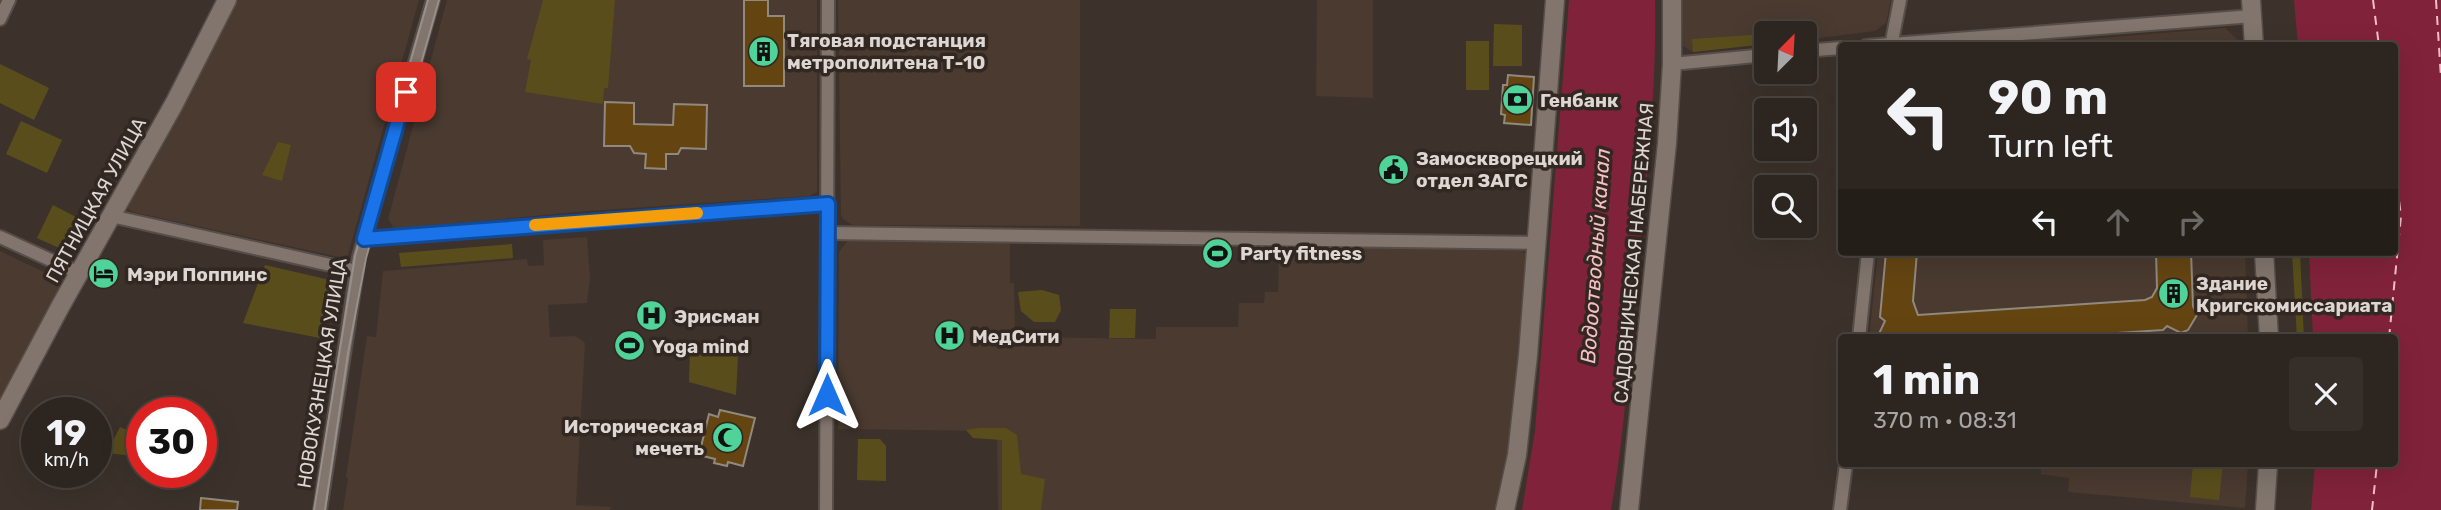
<!DOCTYPE html>
<meta charset="utf-8">
<style>
:root{--surface:#2d2620;--page:#352e29;--text:#f1f3f6;--muted:#a7a5a5;--line:#48433e}
body{margin:0;font-family:Rubik,sans-serif;background:var(--page);color:var(--text);height:100vh;display:flex;flex-direction:column;font-size:26px;white-space:nowrap}
*{box-sizing:border-box;margin:0}
p{font-size:23px;color:var(--muted)}
.icon{flex:none;width:38px;height:38px;fill:none;stroke:currentColor;stroke-width:2;stroke-linecap:round;stroke-linejoin:round}
.map{position:relative;flex:1;overflow:hidden}
.sheet{position:absolute;left:1838px;top:334px;width:560px;height:133px;display:flex;flex-direction:column;background:var(--surface);border-radius:7px;box-shadow:0 7px 28px #0002,0 0 0 2px var(--line)}
.sheet>*{flex:none}
.hud{position:absolute;left:1838px;top:42px;width:560px;height:214px;border-radius:7px;box-shadow:0 7px 28px #0002,0 0 0 2px var(--line);background:#2d2620;color:var(--text);overflow:hidden}
.needle{width:46px;rotate:24deg}
.controls{position:absolute;left:1754px;top:21px;display:grid;gap:14px}
.controls a{display:grid;place-items:center;width:63px;height:63px;border-radius:7px;background:var(--surface);box-shadow:0 7px 28px #0002,0 0 0 2px var(--line);font-size:35px}
.speed{position:absolute;left:21px;top:397px;display:flex;gap:14px;font-size:35px;font-weight:700;text-align:center}
.speed>*{display:grid;place-content:center;width:91px;height:91px;border-radius:50%;background:var(--surface);box-shadow:0 7px 28px #0002,0 0 0 2px var(--line);line-height:1}
.speed small{font-size:18px;font-weight:400}
.speed .limit{border:10px solid #d22;background:#fff;color:#111}
.pin{position:absolute;display:grid;place-items:center;width:60px;height:60px;color:#fff;margin:-30px;border-radius:14px;box-shadow:0 4px 10px #0006}
.me{position:absolute;width:77px;margin:-38px;rotate:0deg;stroke-linejoin:round;filter:drop-shadow(0 0 5px #0008)}
.turn{display:flex;align-items:center;gap:24px;height:147px;padding:0 35px;font-size:32px}
.turn .icon{width:91px;height:91px;stroke-width:2.5}
.turn b{display:block;font-size:49px;line-height:60px}
.lanes{display:flex;align-items:center;height:66px;padding:0 35px;background:#0003;justify-content:center;gap:35px;direction:ltr}
.lanes .off{opacity:.35}
.round{display:grid;place-items:center;flex:none;width:74px;height:74px;border-radius:7px;background:var(--page)}
.overview{display:flex;align-items:center;justify-content:space-between;height:119px;padding:0 35px}
h1{font-size:42px;font-weight:700;line-height:52px}
.map>svg:first-child{display:block}
</style>
<div class="map">
<svg width="2441" height="510" viewBox="0 0 2441 510">
<rect width="100%" height="100%" fill="#3c322b"/>
<g fill="#4a3a30">
<path d="M 236,0 L 419,0 L 348,255 L 343,258 L 133,212 L 127,208 L 126,203 Z"/>
<path d="M 447,0 L 817,0 L 817,192 L 809,196 L 588,211 L 398,229 L 393,227 L 388,219 Z"/>
<path d="M 838,0 L 1080,0 L 1080,226 L 853,225 L 844,220 L 841,215 Z"/>
<path d="M 1317,0 L 1373,0 L 1373,98 L 1316,96 Z"/>
<path d="M 1681,0 L 1891,0 L 1886,23 L 1875,31 L 1804,40 L 1804,33 L 1766,33 L 1766,44 L 1693,52 L 1683,46 Z"/>
<path d="M 2225,28 L 2237,39 L 2237,45 L 2015,45 Z"/>
<path d="M 587,237 L 590,279 L 587,303 L 548,305 L 550,337 L 576,336 L 585,343 L 576,505 L 611,507 L 610,510 L 343,510 L 348,478 L 346,477 L 367,336 L 376,337 L 383,271 L 527,259 L 528,266 L 544,265 L 543,240 Z"/>
<path d="M 848,240 L 1010,242 L 1010,283 L 1014,283 L 1015,329 L 1024,337 L 1156,339 L 1156,327 L 1238,327 L 1239,303 L 1264,303 L 1265,292 L 1278,292 L 1279,245 L 1522,251 L 1529,257 L 1509,453 L 1497,510 L 998,510 L 997,431 L 838,429 L 839,252 Z"/>
<path d="M 0,251 L 65,282 L 0,404 Z"/>
<path d="M 1878,252 L 2245,252 L 2248,338 L 1869,338 Z"/>
<path d="M 2006,464 L 2248,464 L 2245,508 L 2068,492 L 2069,478 L 2041,474 L 2041,468 Z"/>
</g>
<g fill="#594e1b">
<path d="M 543,0 L 615,0 L 608,88 L 604,88 L 603,104 L 525,92 L 531,60 L 527,59 Z"/>
<path d="M 1494,24 L 1522,25 L 1522,66 L 1493,66 Z"/>
<path d="M 1766,34 L 1766,44 L 1693,52 L 1692,39 Z"/>
<rect x="1466" y="41" width="23" height="49"/>
<path d="M 0,64 L 49,88 L 34,120 L 0,103 Z"/>
<path d="M 21,121 L 62,140 L 47,173 L 6,154 Z"/>
<path d="M 278,142 L 291,145 L 282,181 L 262,175 Z"/>
<path d="M 53,205 L 78,218 L 65,244 L 59,248 L 37,238 Z"/>
<path d="M 512,244 L 513,258 L 401,267 L 399,253 Z"/>
<path d="M 2292,252 L 2300,252 L 2304,338 L 2297,338 Z"/>
<path d="M 265,265 L 330,280 L 320,338 L 243,323 Z"/>
<path d="M 1042,290 L 1059,295 L 1061,310 L 1055,322 L 1034,322 L 1021,311 L 1018,292 Z"/>
<path d="M 1110,309 L 1136,309 L 1135,338 L 1109,338 Z"/>
<path d="M 690,353 L 738,356 L 736,395 L 689,382 Z"/>
<path d="M 120,427 L 142,437 L 142,457 L 107,453 Z"/>
<path d="M 979,428 L 1006,428 L 1017,435 L 1021,474 L 1045,479 L 1041,510 L 1002,510 L 1002,440 L 973,438 L 966,430 Z"/>
<path d="M 858,439 L 880,439 L 886,446 L 886,481 L 857,480 Z"/>
<path d="M 2193,464 L 2223,464 L 2219,500 L 2190,497 Z"/>
</g>
<g fill="#80223a">
<path d="M 1569,0 L 1655,0 C 1657,93 1646,185 1637,277 C 1629,354 1625,433 1611,510 L 1522,510 L 1535,431 Z"/>
<path d="M 2294,0 L 2441,0 L 2441,510 L 2311,510 L 2315,464 L 2394,464 L 2394,338 L 2313,338 L 2309,252 L 2394,252 L 2394,46 L 2298,45 Z"/>
</g>
<g fill="none" stroke-linecap="round" stroke-linejoin="round">
<g stroke="#f5bec5" stroke-width="2" stroke-dasharray="9 7" stroke-linecap="butt">
<path d="M 2373,0 L 2379,46"/>
<path d="M 2436,0 L 2441,78"/>
<path d="M 2389,338 L 2401,216 L 2394,161"/>
<path d="M 2372,510 L 2377,464"/>
</g>
</g>
<g fill="#644512" stroke="#91897e" stroke-width="2">
<path d="M 744,0 L 768,0 L 768,16 L 784,16 L 784,86 L 744,86 Z"/>
<path d="M 1508,75 L 1534,77 L 1531,125 L 1504,123 L 1505,115 L 1501,114 L 1503,85 L 1507,85 Z"/>
<path d="M 605,102 L 634,103 L 634,124 L 673,125 L 674,104 L 707,105 L 706,149 L 681,148 L 678,154 L 666,154 L 666,169 L 645,168 L 646,154 L 634,153 L 630,146 L 604,146 Z"/>
<path d="M 1886,252 L 1917,252 L 1913,301 L 1918,315 L 2145,300 L 2152,297 L 2157,288 L 2156,252 L 2191,252 L 2193,306 L 2197,315 L 2188,330 L 2181,333 L 2167,326 L 2163,330 L 2041,338 L 1877,338 L 1885,321 L 1880,317 Z"/>
<path d="M 720,410 L 755,418 L 743,466 L 728,462 L 727,466 L 714,463 L 715,459 L 699,455 L 709,414 L 718,417 Z"/>
<path d="M 201,498 L 238,502 L 237,510 L 200,510 Z"/>
</g>
<g fill="none" stroke-linecap="round" stroke-linejoin="round">
<defs>
<g id="street">
<path d="M 0,19 L 9,0"/>
<path d="M 1866,46 L 2253,16"/>
<path d="M 1891,46 L 1900,0"/>
<path d="M 1804,51 L 1841,48"/>
<path d="M 1672,64 L 1766,55"/>
<path d="M 111,216 L 357,271"/>
<path d="M 828,233 L 1538,243"/>
<path d="M 0,237 L 79,273"/>
<path d="M 364,239 L 828,204"/>
<path d="M 1859,338 L 1868,252"/>
<path d="M 320,510 L 359,257 L 433,0"/>
<path d="M 826,510 L 828,0"/>
<path d="M 1840,510 L 1846,464"/>
</g>
<g id="secondary">
<path d="M 2251,0 L 2254,46"/>
<path d="M 2264,252 L 2269,338"/>
<path d="M 0,420 L 60,307 L 174,104 L 227,0"/>
<path d="M 1505,510 L 1517,455 L 1528,355 L 1555,0"/>
<path d="M 1629,510 L 1667,143 L 1672,64 L 1672,0"/>
<path d="M 2265,510 L 2268,464"/>
</g>
</defs>
<use href="#street" stroke="#574e49" stroke-width="16"/>
<use href="#secondary" stroke="#574e49" stroke-width="21"/>
<use href="#street" stroke="#81756d" stroke-width="12"/>
<use href="#secondary" stroke="#81756d" stroke-width="18"/>
<g stroke="#98908b" stroke-width="2">
<path d="M 314,510 L 355,256 L 428,0"/>
<path d="M 325,510 L 348,353 L 366,258 L 439,0"/>
</g>
</g>
<g fill="none" stroke-linecap="round" stroke-linejoin="round">
<defs>
<path id="route" d="M 406,92 L 364,239 L 828,204 L 827,395"/>
</defs>
<use href="#route" stroke="#114b97" stroke-width="18"/>
<use href="#route" stroke="#1a73e8" stroke-width="12"/>
<path stroke="#f59e0b" stroke-width="12" d="M 535,225 L 697,213"/>
</g>
<defs>
<symbol id="building-disc" viewBox="-11 -11 22 22"><circle r="9.5" fill="#4fd399" stroke="#322821"/><path d="M-4-6H4V6H1V3H-1V6H-4ZM-2.5-4.3h1.7v1.8h-1.7ZM.8-4.3h1.7v1.8H.8ZM-2.5-1h1.7V.8h-1.7ZM.8-1h1.7V.8H.8Z" fill="#111"/></symbol>
<symbol id="bank-disc" viewBox="-11 -11 22 22"><circle r="9.5" fill="#4fd399" stroke="#322821"/><path d="M-6-4H6V4H-6ZM0-2.3a2.3 2.3 0 1 0 0 4.6a2.3 2.3 0 1 0 0-4.6Z" fill="#111"/></symbol>
<symbol id="civic-disc" viewBox="-11 -11 22 22"><circle r="9.5" fill="#4fd399" stroke="#322821"/><path d="M-.6-6.5H3V-4.5H.6V-3L4-1V1h2V6H-6V1h2V-1L-.6-3ZM-1.2 2.5V6h2.4V2.5Z" fill="#111"/></symbol>
<symbol id="stadium-disc" viewBox="-11 -11 22 22"><circle r="9.5" fill="#4fd399" stroke="#322821"/><path d="M0-5a6.5 5 0 1 0 0 10a6.5 5 0 1 0 0-10ZM-3.5-1.8h7v3.6h-7Z" fill="#111"/></symbol>
<symbol id="hotel-disc" viewBox="-11 -11 22 22"><circle r="9.5" fill="#4fd399" stroke="#322821"/><path d="M-6-4.5h1.5V1H6V5H4.5V3h-9V5H-6ZM-4 0a1.8 1.8 0 1 1 3.6 0ZM.5 0V-2.5h3Q6-2.5 6 0Z" fill="#111"/></symbol>
<symbol id="hospital-disc" viewBox="-11 -11 22 22"><circle r="9.5" fill="#4fd399" stroke="#322821"/><path d="M-5-5h3v3.5h4V-5h3V5h-3V1.5h-4V5h-3Z" fill="#111"/></symbol>
<symbol id="mosque-disc" viewBox="-11 -11 22 22"><circle r="9.5" fill="#4fd399" stroke="#322821"/><path d="M3.5-4.9A6 6 0 1 0 3.5 4.9A5 5 0 1 1 3.5-4.9Z" fill="#111"/></symbol>
</defs>
<g fill-rule="evenodd">
<use href="#building-disc" x="746" y="34" width="35" height="35"/>
<use href="#bank-disc" x="1500" y="82" width="35" height="35"/>
<use href="#civic-disc" x="1376" y="152" width="35" height="35"/>
<use href="#stadium-disc" x="1200" y="236" width="35" height="35"/>
<use href="#hotel-disc" x="86" y="256" width="35" height="35"/>
<use href="#building-disc" x="2156" y="276" width="35" height="35"/>
<use href="#hospital-disc" x="634" y="298" width="35" height="35"/>
<use href="#hospital-disc" x="932" y="318" width="35" height="35"/>
<use href="#stadium-disc" x="612" y="328" width="35" height="35"/>
<use href="#mosque-disc" x="710" y="420" width="35" height="35"/>
</g>
<g text-anchor="middle" dominant-baseline="central" stroke-width="7" stroke-linejoin="round" paint-order="stroke">
<g font-size="19" font-weight="bold" fill="#ddd6d2" stroke="#322821" text-anchor="start">
<text x="787" y="40">Тяговая подстанция<tspan x="787" dy="22">метрополитена Т-10</tspan></text>
<text x="1540" y="100">Генбанк</text>
<text x="1416" y="158">Замоскворецкий<tspan x="1416" dy="22">отдел ЗАГС</tspan></text>
<text x="1240" y="253">Party fitness</text>
<text x="127" y="274">Мэри Поппинс</text>
<text x="2196" y="283">Здание<tspan x="2196" dy="22">Кригскомиссариата</tspan></text>
<text x="674" y="316">Эрисман</text>
<text x="972" y="336">МедСити</text>
<text x="652" y="346">Yoga mind</text>
<text x="704" y="426" text-anchor="end">Историческая<tspan x="704" dy="22">мечеть</tspan></text>
</g>
<g font-size="19" fill="#ddd6d2" stroke="#322821">
<text transform="translate(96 200) rotate(-61)">ПЯТНИЦКАЯ УЛИЦА</text>
<text transform="translate(1634 253) rotate(-85)">САДОВНИЧЕСКАЯ НАБЕРЕЖНАЯ</text>
<text transform="translate(322 373) rotate(-81)">НОВОКУЗНЕЦКАЯ УЛИЦА</text>
</g>
<g font-size="21" font-style="italic" fill="#f5bec5" stroke="#322821">
<text transform="translate(1595 256) rotate(-86)">Водоотводный канал</text>
</g>
</g>
</svg>
<div class="controls">
<a><svg class="needle" viewBox="-14 -14 28 28"><path d="M0-13l5 13h-10z" fill="#e53935"/><path d="M0 13l5-13h-10z" fill="#a7a5a5"/></svg></a>
<a><svg class="icon" aria-label="sound" viewBox="0 0 24 24"><path d="M4 9h4l5-4v14l-5-4H4zM17 9q2 3 0 6"/></svg></a>
<a><svg class="icon" aria-label="search" viewBox="0 0 24 24"><circle cx="10" cy="10" r="6"/><path d="M15 15l6 6"/></svg></a>
</div>
<div class="speed"><div>19<small>km/h</small></div><div class="limit">30</div></div>
<div class="pin" style="left:406px;top:92px;background:#d93025"><svg class="icon" aria-label="arrive" viewBox="0 0 24 24"><path d="M6 21V4h12l-3 4 3 4H6"/></svg></div>
<svg class="me" style="left:827px;top:395px" viewBox="-20 -20 40 40"><path d="M0-17L14 15 0 8-14 15z" fill="#1a73e8" stroke="#fff" stroke-width="4"/></svg>
<div class="hud">
<div class="turn"><svg class="icon" aria-label="left" viewBox="0 0 24 24"><path d="M17 20v-9H6M10 6l-5 5 5 5"/></svg><div><b>90 m</b>Turn left</div></div>
<div class="lanes"><svg class="icon" aria-label="left" viewBox="0 0 24 24"><path d="M17 20v-9H6M10 6l-5 5 5 5"/></svg><svg class="icon off" aria-label="ahead" viewBox="0 0 24 24"><path d="M12 20V5M6 11l6-6 6 6"/></svg><svg class="icon off" aria-label="right" viewBox="0 0 24 24"><path d="M7 20v-9h11M14 6l5 5-5 5"/></svg></div>
</div>
<section class="sheet">
<div class="overview"><div><h1>1 min</h1><p>370 m · 08:31</p></div><a class="round"><svg class="icon" aria-label="close" viewBox="0 0 24 24"><path d="M6 6l12 12M18 6L6 18"/></svg></a></div>
</section>
</div>
